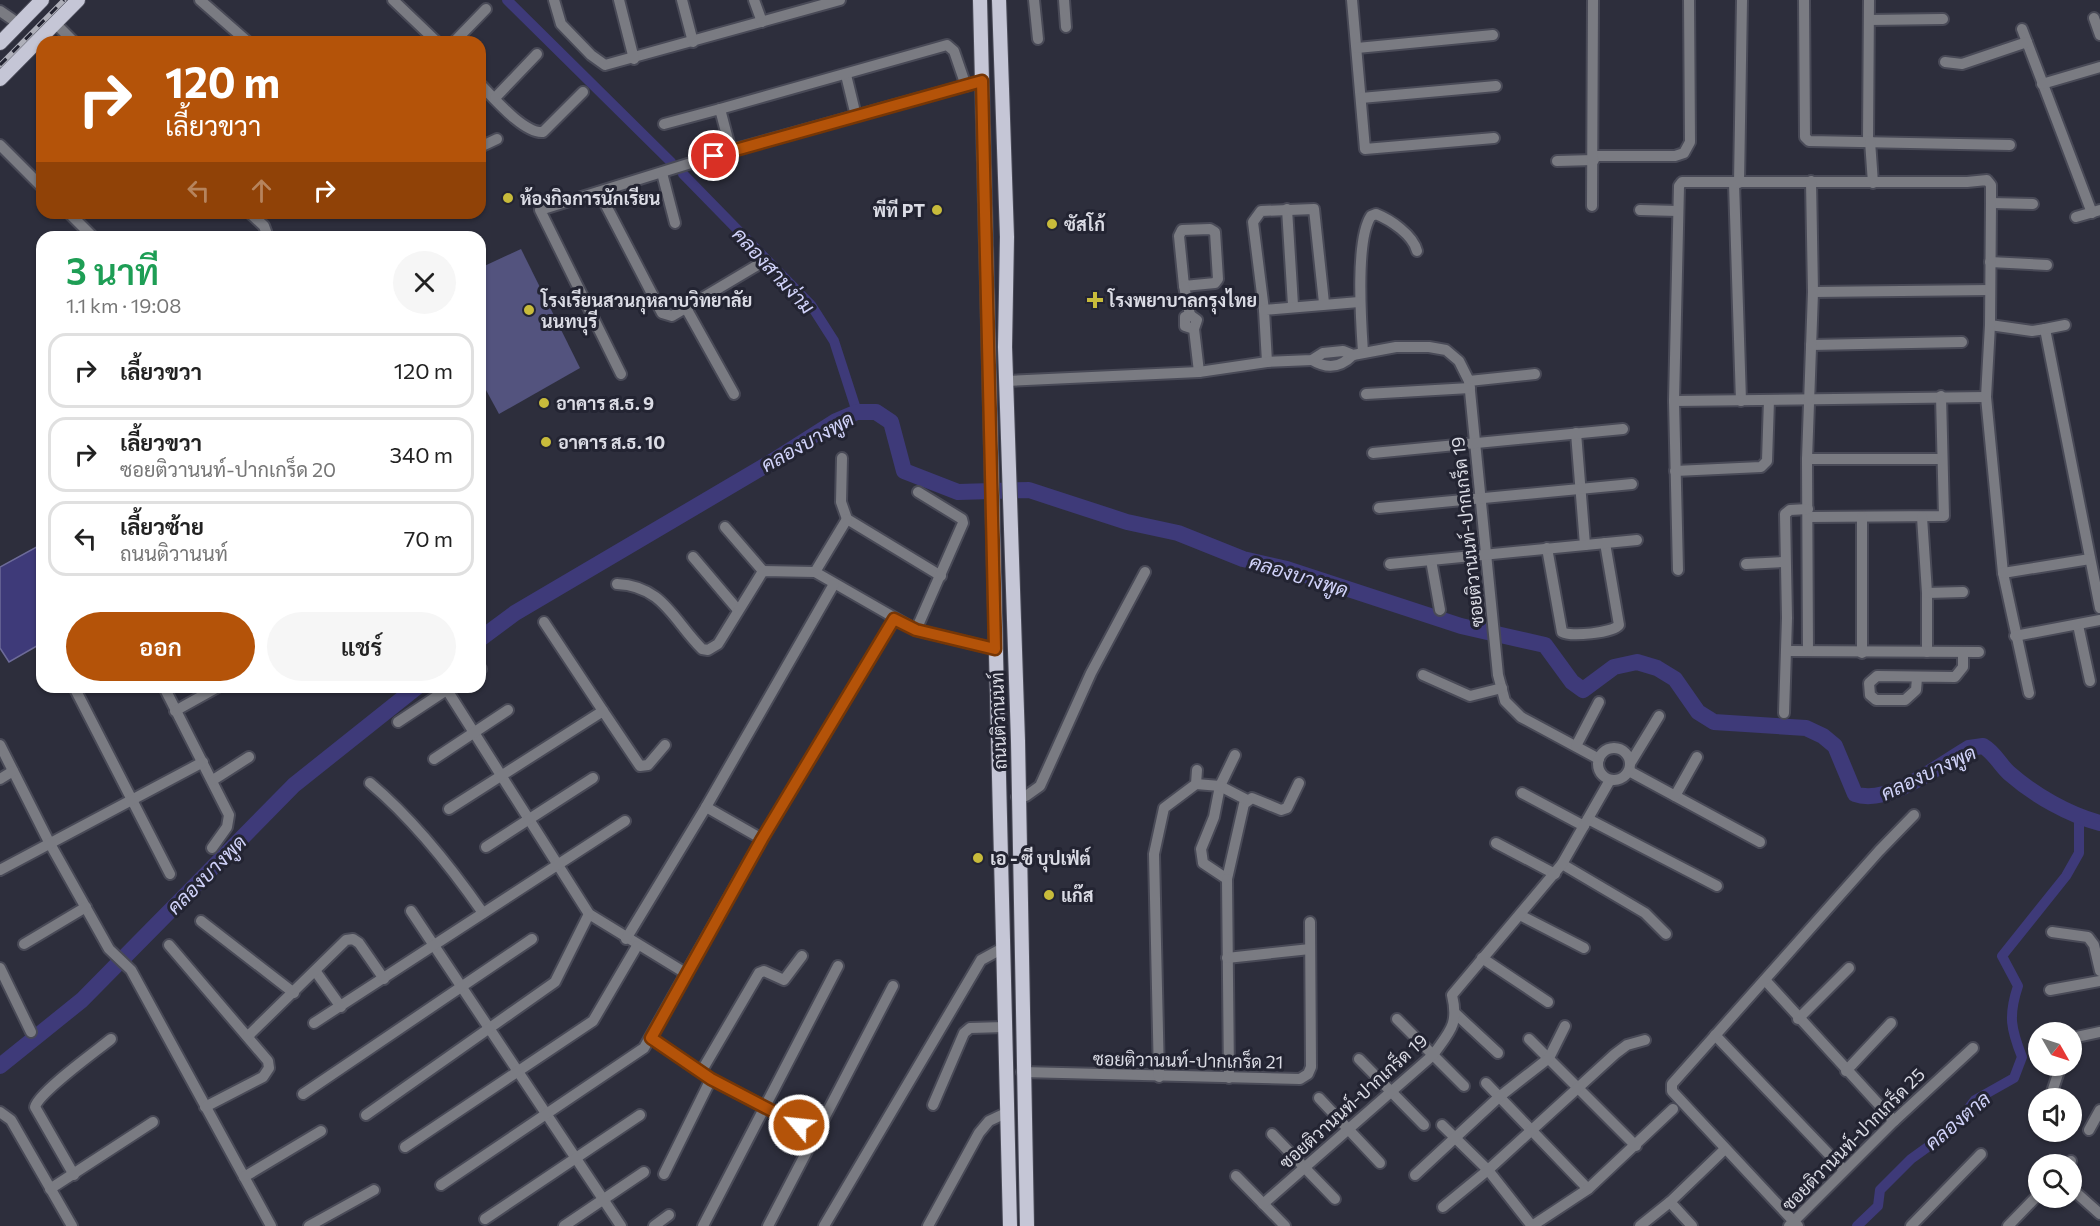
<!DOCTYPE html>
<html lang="th">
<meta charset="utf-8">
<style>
:root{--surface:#fff;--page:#f6f6f6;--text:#222;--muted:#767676;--line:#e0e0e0;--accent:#b45309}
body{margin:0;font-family:Commissioner,Sarabun,sans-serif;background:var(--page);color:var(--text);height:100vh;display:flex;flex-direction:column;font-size:22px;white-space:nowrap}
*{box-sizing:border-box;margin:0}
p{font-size:20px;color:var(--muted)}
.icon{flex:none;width:33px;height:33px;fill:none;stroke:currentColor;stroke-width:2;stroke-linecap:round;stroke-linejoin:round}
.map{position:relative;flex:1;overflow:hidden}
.details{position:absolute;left:36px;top:231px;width:450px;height:462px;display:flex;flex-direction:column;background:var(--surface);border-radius:18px;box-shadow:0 2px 4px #0004}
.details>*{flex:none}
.hud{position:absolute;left:36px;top:36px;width:450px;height:183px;border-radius:18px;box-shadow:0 2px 4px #0004;background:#b45309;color:#fff;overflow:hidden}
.needle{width:39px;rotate:129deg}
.buttons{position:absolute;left:2028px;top:1022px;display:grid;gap:12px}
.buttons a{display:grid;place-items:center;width:54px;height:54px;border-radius:50%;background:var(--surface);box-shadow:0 2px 4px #0004;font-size:30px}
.pin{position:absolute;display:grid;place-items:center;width:51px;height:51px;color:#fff;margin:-26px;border:3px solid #fff;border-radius:50%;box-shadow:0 2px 6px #0007}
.me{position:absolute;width:66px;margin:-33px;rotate:298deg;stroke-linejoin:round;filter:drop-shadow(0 0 4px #0008)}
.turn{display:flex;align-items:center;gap:21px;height:126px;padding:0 30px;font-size:27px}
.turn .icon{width:78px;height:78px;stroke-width:2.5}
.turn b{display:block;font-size:42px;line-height:51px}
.lanes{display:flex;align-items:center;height:57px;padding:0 30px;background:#0003;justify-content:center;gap:30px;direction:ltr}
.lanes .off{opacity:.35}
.round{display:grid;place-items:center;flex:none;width:63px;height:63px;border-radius:32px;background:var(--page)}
.headline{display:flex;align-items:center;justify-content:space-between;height:102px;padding:0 30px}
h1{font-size:36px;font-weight:600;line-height:45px;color:#1e9e55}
.button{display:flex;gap:12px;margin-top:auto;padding:12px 30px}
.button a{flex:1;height:69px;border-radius:36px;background:var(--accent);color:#fff;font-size:24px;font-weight:600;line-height:69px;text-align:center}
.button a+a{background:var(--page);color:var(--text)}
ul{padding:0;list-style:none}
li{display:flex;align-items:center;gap:18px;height:75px;margin:0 12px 9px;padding:0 18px;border:3px solid var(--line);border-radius:18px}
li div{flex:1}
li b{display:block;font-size:22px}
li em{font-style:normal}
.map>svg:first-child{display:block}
</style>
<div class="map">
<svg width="2100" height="1226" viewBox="0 0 2100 1226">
<rect width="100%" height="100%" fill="#2d2e3c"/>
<path fill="#53537e" d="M 521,249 L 580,368 L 499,414 L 480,379 L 480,268 Z"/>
<path fill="#3e3a79" stroke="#6d6b99" stroke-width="1.5" d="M 42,544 L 42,643 L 9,662 L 0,648 L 0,567 Z"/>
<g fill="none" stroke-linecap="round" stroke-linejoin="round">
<g stroke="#3e3a79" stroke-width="10">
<path d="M 507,0 L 671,162"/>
<path d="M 683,174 L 811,305 L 834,341 L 857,412"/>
<path d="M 1857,1226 L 1878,1206 L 1880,1190 L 1911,1159 L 1954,1128 L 1975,1100 L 2014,1078 L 2022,1057 C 2011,1029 2008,1016 2018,986 L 2002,956 L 2066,876 L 2079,853 L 2079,818"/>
</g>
<g stroke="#3e3a79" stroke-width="16">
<path d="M 480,639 L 515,613 L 773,461 L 836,421 L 857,412 L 876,412 L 891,422 L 904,471 L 958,492 L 1029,490 L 1127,522 L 1178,533 L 1243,559 L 1287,569 L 1461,626 L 1545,645 L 1572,682 L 1583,690 L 1614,667 L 1637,662 L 1657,668 L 1675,679 L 1698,712 L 1714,722 L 1806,728 L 1823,736 L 1835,746 L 1855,794 C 1888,806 1940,765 1969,748 L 1983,746 C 1995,753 1999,764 2009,773 C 2034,795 2069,815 2100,823"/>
<path d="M 0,1066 L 82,1000 L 294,785 L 417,687"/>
</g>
<defs>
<g id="minor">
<path d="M 200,0 L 248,42"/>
<path d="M 393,0 L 437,42"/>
<path d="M 554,0 L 561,24 L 591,55 L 605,65 L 840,0"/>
<path d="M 619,0 L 634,59"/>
<path d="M 682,0 L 693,42"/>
<path d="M 754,0 L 762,22"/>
<path d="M 1034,0 L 1038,39"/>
<path d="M 1064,0 L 1066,27"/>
<path d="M 1352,0 L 1365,149 L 1494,138"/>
<path d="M 1804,0 L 1805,137 L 1809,141 L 2010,145"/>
<path d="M 0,11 L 19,24"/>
<path d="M 2094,18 L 2100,35"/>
<path d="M 1869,20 L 1943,19"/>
<path d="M 55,23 L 74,42"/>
<path d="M 2022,29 L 2092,213"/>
<path d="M 454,42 L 486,9"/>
<path d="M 1357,48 L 1493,35"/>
<path d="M 1945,62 L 1962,64 L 2027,42"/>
<path d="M 846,75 L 856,116"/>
<path d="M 480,84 C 493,97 524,134 543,132 L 583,92"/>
<path d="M 2042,84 L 2100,67"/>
<path d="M 495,98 L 537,54"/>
<path d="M 1361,98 L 1496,86"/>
<path d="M 720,109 L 947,45 L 954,51 L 966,86"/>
<path d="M 664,124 L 720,109 L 731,151"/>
<path d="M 1868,141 L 1869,0"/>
<path d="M 1870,141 L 1873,183"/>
<path d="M 0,145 L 42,187"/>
<path d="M 480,147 L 497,139"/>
<path d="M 1594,156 L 1675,156 L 1684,153 L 1690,142 L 1689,0"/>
<path d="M 1557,161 L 1594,160"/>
<path d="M 662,173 L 675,223"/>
<path d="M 1734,183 L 1741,401"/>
<path d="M 1739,183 L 1742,0"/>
<path d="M 599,192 L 662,313 L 672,316 L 756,266"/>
<path d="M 1991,203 L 2033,204"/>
<path d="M 1592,206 L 1593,0"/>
<path d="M 1287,209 L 1293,305"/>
<path d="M 1640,210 L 1678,211"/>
<path d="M 69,213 L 93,237"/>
<path d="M 250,213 L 264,226 L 268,237"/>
<path d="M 2076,217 L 2100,210"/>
<path d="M 1182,230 L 1210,229 L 1215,232 L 1218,279 L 1215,283 L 1184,286 L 1179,236 Z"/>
<path d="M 1990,262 L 2047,265"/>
<path d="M 1184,286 L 1190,315"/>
<path d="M 1813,292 L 1990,290"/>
<path d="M 686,308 L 734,394"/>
<path d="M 1264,310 L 1253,222 L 1261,211 L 1314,209 L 1324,303"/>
<path d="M 1990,325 L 2032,331 L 2045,329 L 2100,608"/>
<path d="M 1194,329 L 1185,326 L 1185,317 L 1190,315 L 1197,320 L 1194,329 L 1199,372"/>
<path d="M 2045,329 L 2065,325"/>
<path d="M 1811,345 L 1962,342"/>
<path d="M 1363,352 C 1361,323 1355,240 1371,216 L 1376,214 C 1391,220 1413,235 1417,251"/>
<path d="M 1312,360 C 1327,369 1340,368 1353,355"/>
<path d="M 1267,362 L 1264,310 L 1359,302"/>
<path d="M 621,374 L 540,210 L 736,149 L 982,81"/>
<path d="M 1006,381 L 1199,372 L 1267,362 L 1312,360 L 1323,353 L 1343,351 L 1353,355 L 1396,347 L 1429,347 L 1446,350 L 1459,361 L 1469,381 L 1498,675 L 1505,701 L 1521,717 L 1599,759"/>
<path d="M 1469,381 L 1535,374"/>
<path d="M 1366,394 L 1470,388"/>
<path d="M 1674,401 L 1986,397"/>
<path d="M 1576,433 L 1585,545"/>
<path d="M 1373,453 L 1623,429"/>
<path d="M 842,458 L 841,502 L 847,519 L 941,576"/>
<path d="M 1807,459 L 1942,459"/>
<path d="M 1675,471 L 1761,467 L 1767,461 L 1769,400"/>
<path d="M 1379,508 L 1632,484"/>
<path d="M 1808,517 L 1944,516 L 1941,396"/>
<path d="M 1922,517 L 1927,593 L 1927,652"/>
<path d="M 725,527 L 763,571"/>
<path d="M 1547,548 L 1562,632 C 1570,637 1613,633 1619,625 L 1605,543"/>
<path d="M 693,557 L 738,610"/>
<path d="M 1431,560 L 1440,610"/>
<path d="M 1390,564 L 1637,540"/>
<path d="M 1746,564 L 1784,562"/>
<path d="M 1678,570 L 1674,401 L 1679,186 L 1682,182 L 1967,182 L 1987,180 L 1991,185 L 1991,203 L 1990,325 L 1986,397 L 2003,573 L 2029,693"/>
<path d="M 815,572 L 847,519"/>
<path d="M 2003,573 L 2090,559"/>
<path d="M 617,584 C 663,586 673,620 702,649 L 708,650 L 718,644 L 763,571 L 815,572 L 916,630 L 995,649"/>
<path d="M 1927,593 L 1963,592"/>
<path d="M 544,622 L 603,711"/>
<path d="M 2078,625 L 2090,681"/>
<path d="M 916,630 L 963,523 L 962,519 L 918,492"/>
<path d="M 2015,636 L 2100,620"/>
<path d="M 1787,651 L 1979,652"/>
<path d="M 1808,651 L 1807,459 L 1813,292 L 1811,181"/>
<path d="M 1862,653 L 1862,517"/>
<path d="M 480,669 L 481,669"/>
<path d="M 1423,675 L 1470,696 L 1502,688"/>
<path d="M 1917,678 L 1916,690 L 1905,700 L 1876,700 L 1870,695 L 1869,683 L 1877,676 L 1955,677 L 1963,667 L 1963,652"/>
<path d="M 74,687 L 170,874"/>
<path d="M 164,687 L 229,815 L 227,827 L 212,848"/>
<path d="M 447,690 L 589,914 L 687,974"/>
<path d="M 175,711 L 218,687"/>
<path d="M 1784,713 L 1787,618 L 1785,514 L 1790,510 L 1808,509"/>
<path d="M 398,722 L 451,687"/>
<path d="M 0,745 L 49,842 L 109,949 L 131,970 L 271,1226"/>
<path d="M 1576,746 L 1599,702"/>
<circle cx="1614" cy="764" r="16"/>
<path d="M 1235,755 L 1220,786 L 1214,817 L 1201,849 L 1203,863 L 1227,879 L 1244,804 L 1252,798 L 1281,810 L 1287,808 L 1299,783"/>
<path d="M 434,759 L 508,710"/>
<path d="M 1631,762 L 1659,716"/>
<path d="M 1629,771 L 1760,842"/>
<path d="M 0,779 L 13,771"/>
<path d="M 213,780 L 249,757"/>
<path d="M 370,783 C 414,820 451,867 483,913"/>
<path d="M 1196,784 L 1220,786 L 1247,800"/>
<path d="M 1522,793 L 1584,826"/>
<path d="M 1675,796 L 1697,757"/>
<path d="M 1017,797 L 1026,796 L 1040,786 L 1091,673 L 1145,572"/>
<path d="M 706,807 L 762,839"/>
<path d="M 449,809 L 603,711 L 640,766 L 648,765 L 665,745"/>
<path d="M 1588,819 L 1717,886"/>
<path d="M 1496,843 L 1555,874"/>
<path d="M 486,847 L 593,778"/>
<path d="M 1562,864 L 1645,913 L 1666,934"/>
<path d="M 0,870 L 203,762"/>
<path d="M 1227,879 L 1229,1078"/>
<path d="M 411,911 L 621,1226"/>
<path d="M 1520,915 L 1584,948"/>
<path d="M 201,921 L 294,993"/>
<path d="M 2052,932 L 2088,937 L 2094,945 L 2100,971"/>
<path d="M 626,939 L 706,807 L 834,584"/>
<path d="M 24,944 L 86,907"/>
<path d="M 169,945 L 268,1061 L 269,1068 L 263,1077 L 205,1107"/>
<path d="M 1227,958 L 1310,949"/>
<path d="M 1482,958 L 1548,1002"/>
<path d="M 0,968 L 31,1032"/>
<path d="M 316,972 L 341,1007"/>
<path d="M 1765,980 L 1894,1121"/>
<path d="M 2050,990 L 2100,981"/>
<path d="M 1456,1014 L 1498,1053"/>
<path d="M 1397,1019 L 1464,1086"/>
<path d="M 1798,1019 L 1849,968"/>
<path d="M 314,1023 L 625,821"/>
<path d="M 1715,1035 L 1844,1170"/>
<path d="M 248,1036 L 346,940 L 353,939 L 359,943 L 384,979"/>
<path d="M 651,1038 L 711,1079 L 816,1134"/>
<path d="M 2072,1038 L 2100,1032"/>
<path d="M 1529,1039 L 1636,1146"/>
<path d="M 1359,1059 L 1424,1125"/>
<path d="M 1846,1071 L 1891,1023"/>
<path d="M 701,1072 L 759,973 L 764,971 L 784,980 L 802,956"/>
<path d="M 1022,1072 L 1300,1079 L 1308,1074 L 1311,1067 L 1310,922"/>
<path d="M 1159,1077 L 1154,854 L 1164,808 L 1196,784 L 1197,770"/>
<path d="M 1486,1083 L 1588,1189"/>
<path d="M 2052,1092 L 2061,1065"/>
<path d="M 303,1094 L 532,939"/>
<path d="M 1319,1098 L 1380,1163"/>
<path d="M 933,1105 L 964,1033 L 970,1028 L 1005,1027"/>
<path d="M 0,1112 L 11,1120 L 72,1226"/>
<path d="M 366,1115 L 555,982 L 589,914"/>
<path d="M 1442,1125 L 1488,1170 L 1532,1226"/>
<path d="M 2089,1130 L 2100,1110"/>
<path d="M 1272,1134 L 1335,1199"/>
<path d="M 405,1147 L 593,1021 L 637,946"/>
<path d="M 2068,1164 L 2071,1161"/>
<path d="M 664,1174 L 711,1079"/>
<path d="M 74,1175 L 35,1107 C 39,1092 95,1052 111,1039"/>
<path d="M 1415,1175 L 1499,1097 L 1549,1058 L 1565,1026"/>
<path d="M 1236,1176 L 1285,1226"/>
<path d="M 244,1177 L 321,1131"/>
<path d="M 441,1185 L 644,1048 L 762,839 L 894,619"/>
<path d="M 50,1189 L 153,1122"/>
<path d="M 2072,1189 L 2100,1214"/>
<path d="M 1670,1202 L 1692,1226"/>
<path d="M 1263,1204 L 1433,1055 C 1450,1031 1459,1025 1452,995 L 1562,864 L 1610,780"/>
<path d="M 1443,1207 L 1488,1170 L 1615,1054 L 1627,1045 L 1645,1040"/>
<path d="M 485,1219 L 640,1115"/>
<path d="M 309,1226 L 374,1190"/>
<path d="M 564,1226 L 644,1172"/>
<path d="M 654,1226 L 669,1215"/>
<path d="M 703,1226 L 838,966"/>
<path d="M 768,1226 L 893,986"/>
<path d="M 824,1226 L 981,960 L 1003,948"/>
<path d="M 928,1226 L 979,1133 L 989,1121 L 1008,1112"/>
<path d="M 1532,1226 L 1588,1189 L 1673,1109"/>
<path d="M 1640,1226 L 1670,1202 L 1725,1149"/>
<path d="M 1789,1226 L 1894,1121 L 1973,1048"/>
<path d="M 1798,1226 L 1672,1091 L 1672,1084 L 1879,851 L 1914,815"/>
<path d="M 1911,1226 L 1981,1154"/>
<path d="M 2008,1226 L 2038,1195"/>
</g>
<g id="major">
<path d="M 980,0 L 1010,1226"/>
<path d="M 999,0 L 1007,237 L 1005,347 L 1018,741 L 1027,1226"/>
<path d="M 0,43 L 42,0"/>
<path d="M 0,79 L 78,0"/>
</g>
</defs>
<use href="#minor" stroke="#494a57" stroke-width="14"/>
<use href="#major" stroke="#494a57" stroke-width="16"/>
<use href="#minor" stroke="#7a7b82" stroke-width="10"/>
<use href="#major" stroke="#c5c6d6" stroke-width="14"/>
<defs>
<path id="rail" d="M 0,65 L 64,0"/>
</defs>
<use href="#rail" stroke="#aeafb9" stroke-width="5"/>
<use href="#rail" stroke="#232432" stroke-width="3" stroke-dasharray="9" stroke-linecap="butt"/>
</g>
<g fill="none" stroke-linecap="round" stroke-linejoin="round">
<defs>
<path id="route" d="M 714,156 L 982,81 L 995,649 L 916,630 L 894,619 L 762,839 L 651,1038 L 711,1079 L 799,1125"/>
</defs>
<use href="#route" stroke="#753606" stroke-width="15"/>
<use href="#route" stroke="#b45309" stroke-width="10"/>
</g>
<g fill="#c8bb3b" stroke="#232432" stroke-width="2">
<circle cx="508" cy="198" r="6"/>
<circle cx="937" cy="210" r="6"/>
<circle cx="1052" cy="224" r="6"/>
<path d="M1092 291h6v6h6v6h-6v6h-6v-6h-6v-6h6z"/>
<circle cx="529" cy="310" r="6"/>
<circle cx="544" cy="403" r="6"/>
<circle cx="546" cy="442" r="6"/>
<circle cx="978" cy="858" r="6"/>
<circle cx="1049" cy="895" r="6"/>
</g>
<g text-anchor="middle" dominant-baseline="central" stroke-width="6" stroke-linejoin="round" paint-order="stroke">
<g font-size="18" font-weight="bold" fill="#dbdce5" stroke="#232432" text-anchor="start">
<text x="520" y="198">ห้องกิจการนักเรียน</text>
<text x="925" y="210" text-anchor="end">พีที PT</text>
<text x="1064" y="224">ซัสโก้</text>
<text x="541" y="300">โรงเรียนสวนกุหลาบวิทยาลัย<tspan x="541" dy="21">นนทบุรี</tspan></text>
<text x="1108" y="300">โรงพยาบาลกรุงไทย</text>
<text x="556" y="403">อาคาร ส.ธ. 9</text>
<text x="558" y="442">อาคาร ส.ธ. 10</text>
<text x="990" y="858">เอ - ซี บุปเฟ่ต์</text>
<text x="1061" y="895">แก๊ส</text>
</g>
<g font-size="18" fill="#dbdce5" stroke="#232432">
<text transform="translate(1467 532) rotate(-96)">ซอยติวานนท์-ปากเกร็ด 19</text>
<text transform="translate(998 721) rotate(-92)">ถนนติวานนท์</text>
<text transform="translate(1188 1060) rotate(1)">ซอยติวานนท์-ปากเกร็ด 21</text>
<text transform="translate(1353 1101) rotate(-42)">ซอยติวานนท์-ปากเกร็ด 19</text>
<text transform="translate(1853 1139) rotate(-45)">ซอยติวานนท์-ปากเกร็ด 25</text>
</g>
<g font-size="20" font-style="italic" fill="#d0d2f9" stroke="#232432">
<text transform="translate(774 270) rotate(47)">คลองสามง่าม</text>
<text transform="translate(807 441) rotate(-29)">คลองบางพูด</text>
<text transform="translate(1299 575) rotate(17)">คลองบางพูด</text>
<text transform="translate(1928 772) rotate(-25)">คลองบางพูด</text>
<text transform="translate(206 874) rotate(-45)">คลองบางพูด</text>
<text transform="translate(1957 1120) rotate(-40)">คลองตาล</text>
</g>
</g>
</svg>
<div class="buttons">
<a><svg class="needle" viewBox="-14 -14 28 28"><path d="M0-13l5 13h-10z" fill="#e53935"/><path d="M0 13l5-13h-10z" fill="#767676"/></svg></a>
<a><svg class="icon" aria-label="sound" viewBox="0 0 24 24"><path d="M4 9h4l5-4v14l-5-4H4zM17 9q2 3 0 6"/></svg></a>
<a><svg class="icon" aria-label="search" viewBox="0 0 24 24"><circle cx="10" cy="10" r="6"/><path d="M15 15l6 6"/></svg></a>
</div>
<div class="pin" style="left:714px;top:156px;background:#d93025"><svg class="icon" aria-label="arrive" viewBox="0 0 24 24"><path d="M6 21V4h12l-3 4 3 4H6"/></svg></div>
<svg class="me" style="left:799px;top:1125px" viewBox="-20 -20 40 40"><circle r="17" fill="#b45309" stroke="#fff" stroke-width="3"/><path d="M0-11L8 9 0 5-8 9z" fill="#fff"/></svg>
<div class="hud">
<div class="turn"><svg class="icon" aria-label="right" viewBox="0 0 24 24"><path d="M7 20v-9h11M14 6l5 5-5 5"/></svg><div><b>120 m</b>เลี้ยวขวา</div></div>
<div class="lanes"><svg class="icon off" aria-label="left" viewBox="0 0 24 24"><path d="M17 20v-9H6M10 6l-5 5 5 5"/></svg><svg class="icon off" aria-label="ahead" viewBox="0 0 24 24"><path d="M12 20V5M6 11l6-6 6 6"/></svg><svg class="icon" aria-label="right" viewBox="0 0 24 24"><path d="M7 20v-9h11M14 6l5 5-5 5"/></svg></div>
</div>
<section class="details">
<div class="headline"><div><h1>3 นาที</h1><p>1.1 km · 19:08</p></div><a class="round"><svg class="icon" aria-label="close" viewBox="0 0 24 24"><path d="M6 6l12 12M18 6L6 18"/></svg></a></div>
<ul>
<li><svg class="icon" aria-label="right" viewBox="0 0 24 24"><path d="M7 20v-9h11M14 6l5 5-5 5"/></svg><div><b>เลี้ยวขวา</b></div><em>120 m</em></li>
<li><svg class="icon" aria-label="right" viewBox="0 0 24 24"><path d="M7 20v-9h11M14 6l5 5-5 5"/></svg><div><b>เลี้ยวขวา</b><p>ซอยติวานนท์-ปากเกร็ด 20</p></div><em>340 m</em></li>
<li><svg class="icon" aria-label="left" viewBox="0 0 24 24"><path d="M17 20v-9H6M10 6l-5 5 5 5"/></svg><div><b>เลี้ยวซ้าย</b><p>ถนนติวานนท์</p></div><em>70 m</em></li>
</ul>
<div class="button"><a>ออก</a><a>แชร์</a></div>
</section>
</div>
